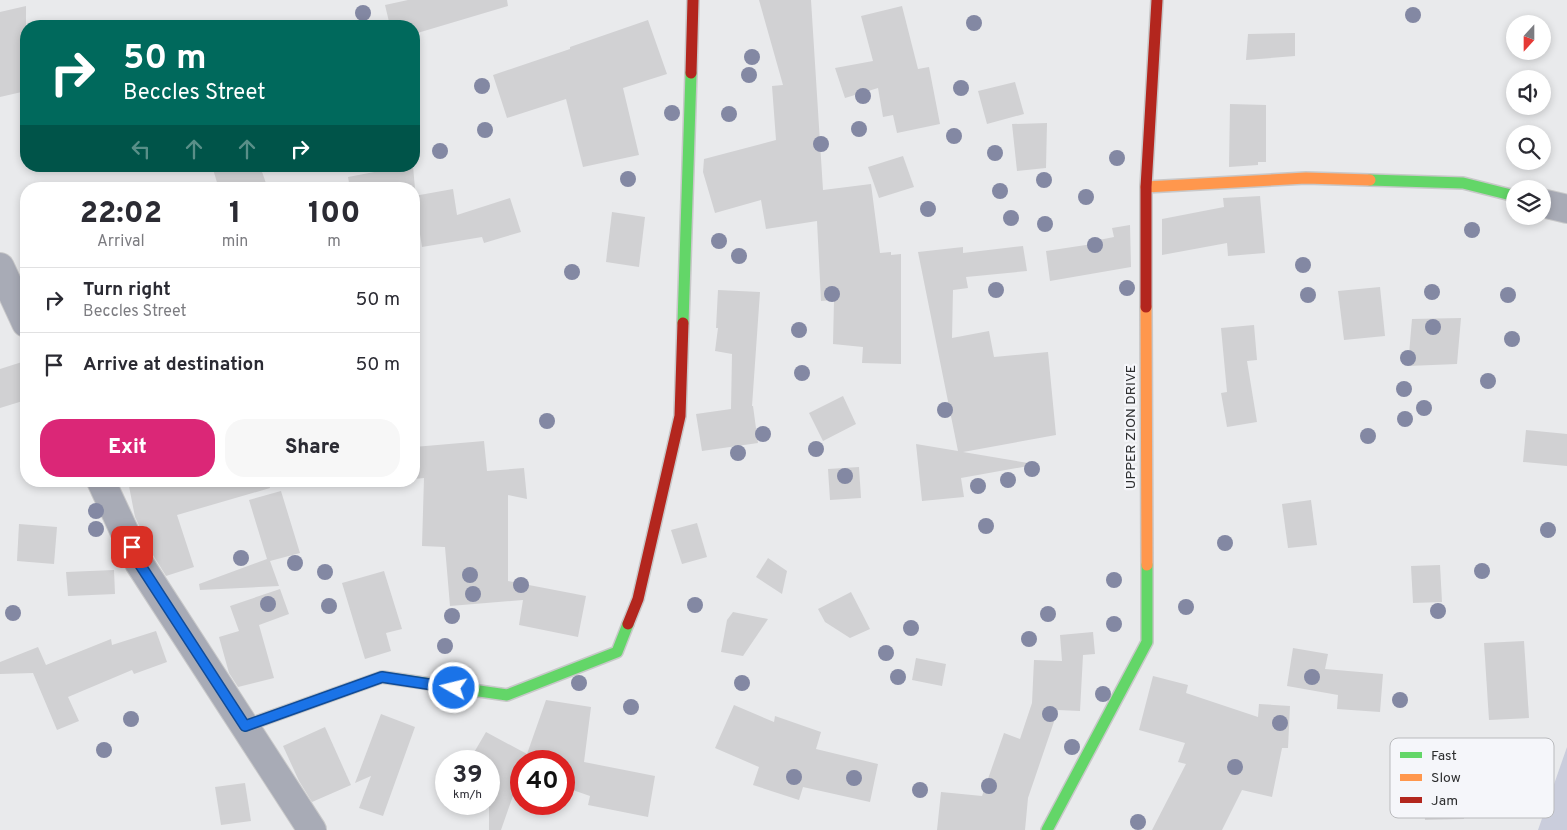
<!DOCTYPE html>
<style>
:root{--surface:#fff;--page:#f7f7f7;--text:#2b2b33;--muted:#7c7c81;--line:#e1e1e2;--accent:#db2777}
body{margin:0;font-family:Overpass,sans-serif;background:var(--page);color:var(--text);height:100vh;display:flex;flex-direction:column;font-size:19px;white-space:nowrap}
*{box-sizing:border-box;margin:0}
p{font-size:16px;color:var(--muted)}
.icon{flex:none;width:28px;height:28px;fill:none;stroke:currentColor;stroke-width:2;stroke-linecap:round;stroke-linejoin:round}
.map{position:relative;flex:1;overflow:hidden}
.details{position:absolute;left:20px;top:182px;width:400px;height:305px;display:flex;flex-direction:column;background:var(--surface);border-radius:20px;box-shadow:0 2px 8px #0003}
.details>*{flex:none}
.guide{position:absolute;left:20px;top:20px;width:400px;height:152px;border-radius:20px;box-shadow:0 2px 8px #0003;background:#00695c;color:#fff;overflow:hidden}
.needle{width:32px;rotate:201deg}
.fabs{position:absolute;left:1506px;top:15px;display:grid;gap:10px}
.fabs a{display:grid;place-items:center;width:45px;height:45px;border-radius:50%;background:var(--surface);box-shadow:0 2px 8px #0003;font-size:25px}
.speed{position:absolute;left:435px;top:750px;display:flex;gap:10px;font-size:25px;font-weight:700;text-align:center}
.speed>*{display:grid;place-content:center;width:65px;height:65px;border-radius:50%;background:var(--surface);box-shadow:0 2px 8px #0003;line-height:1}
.speed small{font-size:12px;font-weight:400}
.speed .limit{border:8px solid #d22;background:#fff;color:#111}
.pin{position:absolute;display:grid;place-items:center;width:42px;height:42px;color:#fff;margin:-21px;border-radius:10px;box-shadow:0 2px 8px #0006}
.me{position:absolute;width:55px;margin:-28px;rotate:278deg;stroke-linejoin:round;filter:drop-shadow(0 0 4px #0008)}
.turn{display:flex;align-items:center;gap:18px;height:105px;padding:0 20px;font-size:22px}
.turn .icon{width:65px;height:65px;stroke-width:2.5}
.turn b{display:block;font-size:35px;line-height:42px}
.lanes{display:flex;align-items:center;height:48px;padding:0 20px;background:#0003;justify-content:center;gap:25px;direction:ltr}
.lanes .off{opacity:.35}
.eta{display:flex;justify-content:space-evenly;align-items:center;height:85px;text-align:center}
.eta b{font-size:30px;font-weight:800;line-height:35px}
.action{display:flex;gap:10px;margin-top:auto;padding:10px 20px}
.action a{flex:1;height:58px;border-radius:20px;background:var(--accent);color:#fff;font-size:20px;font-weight:800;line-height:58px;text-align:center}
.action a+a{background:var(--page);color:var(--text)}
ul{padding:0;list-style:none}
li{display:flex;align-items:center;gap:15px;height:65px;padding:0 20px;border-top:1px solid var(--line)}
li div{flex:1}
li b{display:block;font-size:19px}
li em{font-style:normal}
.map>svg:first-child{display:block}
</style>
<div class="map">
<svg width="1567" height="830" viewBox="0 0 1567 830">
<rect width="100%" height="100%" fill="#e9eaec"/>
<path fill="#cacddc" d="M 1567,747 L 1567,830 L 1538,830 Z"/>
<g fill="#d1d1d3">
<path d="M 408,0 L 507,0 L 508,6 L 414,34 L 414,26 L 390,26 L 385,5 Z"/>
<path d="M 759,0 L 811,0 L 823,190 L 871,184 L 880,253 L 891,252 L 891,255 L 901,254 L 901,364 L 862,363 L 863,347 L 833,344 L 834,300 L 821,301 L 817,221 L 766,229 L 761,200 L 715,213 L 703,172 L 704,159 L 776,140 L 772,86 L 783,85 Z"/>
<path d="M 26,6 L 26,91 L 0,97 L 0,12 Z"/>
<path d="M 902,6 L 918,69 L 929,67 L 940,124 L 897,133 L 893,115 L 883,117 L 878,88 L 845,98 L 835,68 L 873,61 L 861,16 Z"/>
<path d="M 648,20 L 667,74 L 623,88 L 639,155 L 583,167 L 566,99 L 507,118 L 493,75 L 570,49 L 570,47 Z"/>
<path d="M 1295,33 L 1295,56 L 1246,60 L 1248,34 Z"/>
<path d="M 1015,82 L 1024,114 L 987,124 L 978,91 Z"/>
<path d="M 1230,104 L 1266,105 L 1266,162 L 1258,162 L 1258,165 L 1229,167 Z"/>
<path d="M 1047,123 L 1046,168 L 1017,171 L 1012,124 Z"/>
<path d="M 903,156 L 914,187 L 879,198 L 868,167 Z"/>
<path d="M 212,166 L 260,166 L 268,189 L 219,189 Z"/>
<path d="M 390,166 L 413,166 L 415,189 L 350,189 L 348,177 L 390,169 Z"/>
<path d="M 453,189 L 457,215 L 510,198 L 521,232 L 484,243 L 482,237 L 422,247 L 414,196 Z"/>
<path d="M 1260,196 L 1265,253 L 1228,256 L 1227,243 L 1162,255 L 1162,219 L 1224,207 L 1223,198 Z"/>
<path d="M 612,212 L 645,217 L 639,267 L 606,262 Z"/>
<path d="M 1130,225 L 1131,267 L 1050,281 L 1046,251 L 1099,243 L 1099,240 L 1114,237 L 1112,228 Z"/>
<path d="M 1023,246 L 1027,271 L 966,277 L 968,288 L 953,290 L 952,338 L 989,331 L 994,357 L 1048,352 L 1056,435 L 963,452 L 1028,463 L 1028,466 L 961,478 L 964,497 L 922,501 L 916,444 L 958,451 L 918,252 L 963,247 L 963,253 Z"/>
<path d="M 1380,287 L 1385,336 L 1344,340 L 1338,291 Z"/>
<path d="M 718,290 L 760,292 L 752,406 L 753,406 L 758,443 L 702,451 L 696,414 L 731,409 L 732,354 L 715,351 L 718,328 L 716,328 Z"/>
<path d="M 1461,318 L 1457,364 L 1408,366 L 1412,319 Z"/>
<path d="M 1254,325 L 1257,360 L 1247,361 L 1257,422 L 1227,427 L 1221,393 L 1227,392 L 1221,328 Z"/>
<path d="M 22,362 L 26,375 L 26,400 L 0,408 L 0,369 Z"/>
<path d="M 843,396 L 856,424 L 823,441 L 809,413 Z"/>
<path d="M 1526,430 L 1567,434 L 1567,466 L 1523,462 Z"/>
<path d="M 484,441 L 487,471 L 524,468 L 527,499 L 508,495 L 508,581 L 586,596 L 578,637 L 519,625 L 523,600 L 450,606 L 445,547 L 422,546 L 424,478 L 414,479 L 414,447 Z"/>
<path d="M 859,467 L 861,498 L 830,500 L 828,469 Z"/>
<path d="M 128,481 L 269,481 L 270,488 L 177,515 L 194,567 L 166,576 L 153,555 L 135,517 Z"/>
<path d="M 281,491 L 300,553 L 270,561 L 279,586 L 200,590 L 199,584 L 267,559 L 249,500 Z"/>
<path d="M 1311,500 L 1317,545 L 1288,548 L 1282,504 Z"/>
<path d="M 697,523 L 707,557 L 682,564 L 671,530 Z"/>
<path d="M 19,524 L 57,527 L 54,564 L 17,561 Z"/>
<path d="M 768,558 L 787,571 L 782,594 L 756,577 Z"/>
<path d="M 1440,565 L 1442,602 L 1413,603 L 1411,566 Z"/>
<path d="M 114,570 L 115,594 L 68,596 L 66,572 Z"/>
<path d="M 384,571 L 402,629 L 386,633 L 391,651 L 365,659 L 342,583 Z"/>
<path d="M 280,589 L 289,614 L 259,625 L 274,678 L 238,687 L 229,673 L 219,637 L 239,631 L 230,606 Z"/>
<path d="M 851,592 L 870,629 L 850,638 L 825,622 L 818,609 Z"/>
<path d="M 733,612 L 768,619 L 743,656 L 721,652 L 727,620 Z"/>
<path d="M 156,631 L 167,662 L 134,674 L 132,670 L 68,697 L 79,721 L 57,730 L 33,673 L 0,674 L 0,662 L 38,647 L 46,665 L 111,639 L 112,645 Z"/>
<path d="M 1093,632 L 1095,654 L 1083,655 L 1080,711 L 1058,710 L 1028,798 L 1025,830 L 937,830 L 941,792 L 982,796 L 1004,733 L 1020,739 L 1032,703 L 1034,660 L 1062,661 L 1060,635 Z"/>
<path d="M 1524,641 L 1529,718 L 1489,720 L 1484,643 Z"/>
<path d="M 1293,648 L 1328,654 L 1325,669 L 1383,674 L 1380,712 L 1337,709 L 1338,695 L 1287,686 Z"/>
<path d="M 916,658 L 946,664 L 942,686 L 912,680 Z"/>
<path d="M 1153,676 L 1188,685 L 1186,693 L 1258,717 L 1259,704 L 1290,706 L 1288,748 L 1282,748 L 1272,797 L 1242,790 L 1222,830 L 1152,830 L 1186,764 L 1178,762 L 1185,743 L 1139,730 Z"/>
<path d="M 546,700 L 591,707 L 584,762 L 655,776 L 648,817 L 588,805 L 590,796 L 564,787 L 564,761 L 521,761 L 521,773 L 501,830 L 489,830 L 489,761 L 469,761 L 486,732 L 527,754 Z"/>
<path d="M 734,705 L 774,722 L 775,716 L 821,732 L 816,749 L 878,764 L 870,802 L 803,787 L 799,800 L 753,785 L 759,767 L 715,748 Z"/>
<path d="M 381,714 L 415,727 L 383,816 L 359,808 L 371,776 L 355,783 Z"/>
<path d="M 325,727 L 351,785 L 312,802 L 299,781 L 283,746 Z"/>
<path d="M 245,783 L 251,821 L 221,825 L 215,787 Z"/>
<path d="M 1424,789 L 1464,789 L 1464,819 L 1425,820 Z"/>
</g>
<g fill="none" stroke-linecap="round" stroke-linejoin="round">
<defs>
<g id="street">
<path d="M 1542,203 L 1567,209"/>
<path d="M 0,267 L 26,323"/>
<path d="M 101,481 L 139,563 L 312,830"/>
</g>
<g id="fast">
<path d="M 1370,180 L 1463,183 L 1515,196"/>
<path d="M 683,323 L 691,73"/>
<path d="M 245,726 L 382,677 L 507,695 L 617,652 L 628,624"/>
<path d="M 1047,830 L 1147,642 L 1147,565"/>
</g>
<g id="slow">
<path d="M 1146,187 L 1306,178 L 1370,180"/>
<path d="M 1146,307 L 1147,565"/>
</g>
<g id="jam">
<path d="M 691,73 L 693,0"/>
<path d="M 1146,307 L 1146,187 L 1157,0"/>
<path d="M 628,624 L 638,599 L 680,416 L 683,323"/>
</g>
</defs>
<use href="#street" stroke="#c8c8c9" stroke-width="30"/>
<use href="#fast" stroke="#c8c8c9" stroke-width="14"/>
<use href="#slow" stroke="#c8c8c9" stroke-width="14"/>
<use href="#jam" stroke="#c8c8c9" stroke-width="14"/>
<use href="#street" stroke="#a8abb6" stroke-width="28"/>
<use href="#fast" stroke="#63d668" stroke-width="11"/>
<use href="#slow" stroke="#ff974d" stroke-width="11"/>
<use href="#jam" stroke="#b3261e" stroke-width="11"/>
</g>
<g fill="#8388a3">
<circle cx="363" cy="13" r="8"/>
<circle cx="1413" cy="15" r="8"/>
<circle cx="974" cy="23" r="8"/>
<circle cx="752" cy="57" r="8"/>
<circle cx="749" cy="75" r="8"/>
<circle cx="482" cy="86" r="8"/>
<circle cx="961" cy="88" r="8"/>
<circle cx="863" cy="96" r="8"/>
<circle cx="672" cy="113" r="8"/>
<circle cx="729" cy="114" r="8"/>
<circle cx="859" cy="129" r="8"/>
<circle cx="485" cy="130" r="8"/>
<circle cx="954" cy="136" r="8"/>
<circle cx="821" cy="144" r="8"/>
<circle cx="440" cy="151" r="8"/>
<circle cx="995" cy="153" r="8"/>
<circle cx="1117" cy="158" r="8"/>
<circle cx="628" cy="179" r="8"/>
<circle cx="1044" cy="180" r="8"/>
<circle cx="1000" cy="191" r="8"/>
<circle cx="1086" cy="197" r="8"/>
<circle cx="928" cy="209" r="8"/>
<circle cx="1011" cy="218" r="8"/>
<circle cx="1045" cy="224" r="8"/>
<circle cx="1472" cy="230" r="8"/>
<circle cx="719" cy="241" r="8"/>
<circle cx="1095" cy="245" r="8"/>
<circle cx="739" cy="256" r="8"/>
<circle cx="1303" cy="265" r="8"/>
<circle cx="572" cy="272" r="8"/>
<circle cx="1127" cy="288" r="8"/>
<circle cx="996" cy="290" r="8"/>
<circle cx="1432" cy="292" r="8"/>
<circle cx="832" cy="294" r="8"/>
<circle cx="1308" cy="295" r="8"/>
<circle cx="1508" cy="295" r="8"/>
<circle cx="1433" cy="327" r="8"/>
<circle cx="799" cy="330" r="8"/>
<circle cx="1512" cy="339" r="8"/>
<circle cx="1408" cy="358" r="8"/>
<circle cx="802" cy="373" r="8"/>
<circle cx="1488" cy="381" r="8"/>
<circle cx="1404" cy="389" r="8"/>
<circle cx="1424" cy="408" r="8"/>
<circle cx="945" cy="410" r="8"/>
<circle cx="1405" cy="419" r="8"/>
<circle cx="547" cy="421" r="8"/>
<circle cx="763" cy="434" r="8"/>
<circle cx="1368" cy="436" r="8"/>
<circle cx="816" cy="449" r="8"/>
<circle cx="738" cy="453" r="8"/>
<circle cx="1032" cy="469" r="8"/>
<circle cx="845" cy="476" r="8"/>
<circle cx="1008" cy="480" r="8"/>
<circle cx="978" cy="486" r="8"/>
<circle cx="96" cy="511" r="8"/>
<circle cx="986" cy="526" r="8"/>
<circle cx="96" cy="529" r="8"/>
<circle cx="1548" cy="530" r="8"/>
<circle cx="1225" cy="543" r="8"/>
<circle cx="241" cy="558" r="8"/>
<circle cx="295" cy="563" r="8"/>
<circle cx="1482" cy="571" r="8"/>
<circle cx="325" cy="572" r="8"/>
<circle cx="470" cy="575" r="8"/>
<circle cx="1114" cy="580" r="8"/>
<circle cx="521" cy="585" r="8"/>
<circle cx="473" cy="594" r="8"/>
<circle cx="268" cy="604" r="8"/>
<circle cx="695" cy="605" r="8"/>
<circle cx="329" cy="606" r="8"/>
<circle cx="1186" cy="607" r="8"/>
<circle cx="1438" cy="611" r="8"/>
<circle cx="13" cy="613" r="8"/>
<circle cx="1048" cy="614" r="8"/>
<circle cx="452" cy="616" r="8"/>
<circle cx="1114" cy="624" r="8"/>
<circle cx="911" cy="628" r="8"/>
<circle cx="1029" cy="639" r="8"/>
<circle cx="445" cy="646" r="8"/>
<circle cx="886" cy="653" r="8"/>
<circle cx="898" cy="677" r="8"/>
<circle cx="1312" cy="677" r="8"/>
<circle cx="579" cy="683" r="8"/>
<circle cx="742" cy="683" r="8"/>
<circle cx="1103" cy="694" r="8"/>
<circle cx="1400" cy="700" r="8"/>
<circle cx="631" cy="707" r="8"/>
<circle cx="1050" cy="714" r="8"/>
<circle cx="131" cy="719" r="8"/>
<circle cx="1280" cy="723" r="8"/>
<circle cx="1072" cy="747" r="8"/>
<circle cx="104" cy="750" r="8"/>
<circle cx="1235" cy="767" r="8"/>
<circle cx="794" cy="777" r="8"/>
<circle cx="854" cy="778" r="8"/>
<circle cx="989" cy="786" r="8"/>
<circle cx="920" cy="790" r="8"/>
<circle cx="1138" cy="822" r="8"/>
</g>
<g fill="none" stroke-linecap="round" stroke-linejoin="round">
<defs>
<path id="route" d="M 132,547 L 139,563 L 245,726 L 382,677 L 454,688"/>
</defs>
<use href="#route" stroke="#114b97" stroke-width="12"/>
<use href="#route" stroke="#1a73e8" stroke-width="9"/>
</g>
<g text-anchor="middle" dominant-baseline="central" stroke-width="4.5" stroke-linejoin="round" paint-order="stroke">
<g font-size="14" fill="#2d2e2f" stroke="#f5f6fa">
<text transform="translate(1131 427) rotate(-90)">UPPER ZION DRIVE</text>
</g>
</g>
<rect x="1390" y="738" width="164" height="80" rx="8" fill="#f5f6fa" stroke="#b9babd" stroke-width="1"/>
<rect x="1400" y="752" width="22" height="6" fill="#63d668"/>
<rect x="1400" y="774" width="22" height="7" fill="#ff974d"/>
<rect x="1400" y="797" width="22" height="6" fill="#b3261e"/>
<g font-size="14" fill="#2d2e2f">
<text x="1431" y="760">Fast</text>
<text x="1431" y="782">Slow</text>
<text x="1431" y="805">Jam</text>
</g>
</svg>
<div class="fabs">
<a><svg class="needle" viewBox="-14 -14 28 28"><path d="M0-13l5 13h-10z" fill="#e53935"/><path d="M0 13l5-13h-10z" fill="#7c7c81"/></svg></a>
<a><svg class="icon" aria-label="sound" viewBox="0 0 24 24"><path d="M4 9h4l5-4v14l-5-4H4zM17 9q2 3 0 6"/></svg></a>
<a><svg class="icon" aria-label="search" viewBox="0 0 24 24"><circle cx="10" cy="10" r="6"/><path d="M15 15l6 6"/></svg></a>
<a><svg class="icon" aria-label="layers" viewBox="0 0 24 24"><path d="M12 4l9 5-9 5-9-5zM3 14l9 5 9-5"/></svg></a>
</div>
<div class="speed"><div>39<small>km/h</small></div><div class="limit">40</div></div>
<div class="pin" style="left:132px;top:547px;background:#d93025"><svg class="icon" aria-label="arrive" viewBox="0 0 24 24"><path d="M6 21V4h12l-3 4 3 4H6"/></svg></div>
<svg class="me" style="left:454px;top:688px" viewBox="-20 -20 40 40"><circle r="17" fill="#1a73e8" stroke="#fff" stroke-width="3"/><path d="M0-11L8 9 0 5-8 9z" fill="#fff"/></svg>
<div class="guide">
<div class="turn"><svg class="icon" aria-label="right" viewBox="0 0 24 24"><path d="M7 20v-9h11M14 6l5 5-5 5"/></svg><div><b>50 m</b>Beccles Street</div></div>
<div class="lanes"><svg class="icon off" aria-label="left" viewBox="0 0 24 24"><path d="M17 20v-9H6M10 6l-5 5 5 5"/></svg><svg class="icon off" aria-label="ahead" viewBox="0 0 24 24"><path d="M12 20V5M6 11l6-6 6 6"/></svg><svg class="icon off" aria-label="ahead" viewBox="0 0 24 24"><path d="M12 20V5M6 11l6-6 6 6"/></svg><svg class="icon" aria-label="right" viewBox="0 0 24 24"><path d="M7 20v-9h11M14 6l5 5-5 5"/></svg></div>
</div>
<section class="details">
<div class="eta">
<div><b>22:02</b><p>Arrival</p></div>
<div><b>1</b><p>min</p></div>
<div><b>100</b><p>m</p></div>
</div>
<ul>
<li><svg class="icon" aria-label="right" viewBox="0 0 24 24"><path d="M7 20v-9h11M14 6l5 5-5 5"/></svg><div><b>Turn right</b><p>Beccles Street</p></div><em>50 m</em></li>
<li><svg class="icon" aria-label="arrive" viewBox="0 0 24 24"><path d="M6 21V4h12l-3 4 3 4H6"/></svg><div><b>Arrive at destination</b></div><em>50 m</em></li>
</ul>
<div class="action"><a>Exit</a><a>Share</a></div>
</section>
</div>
